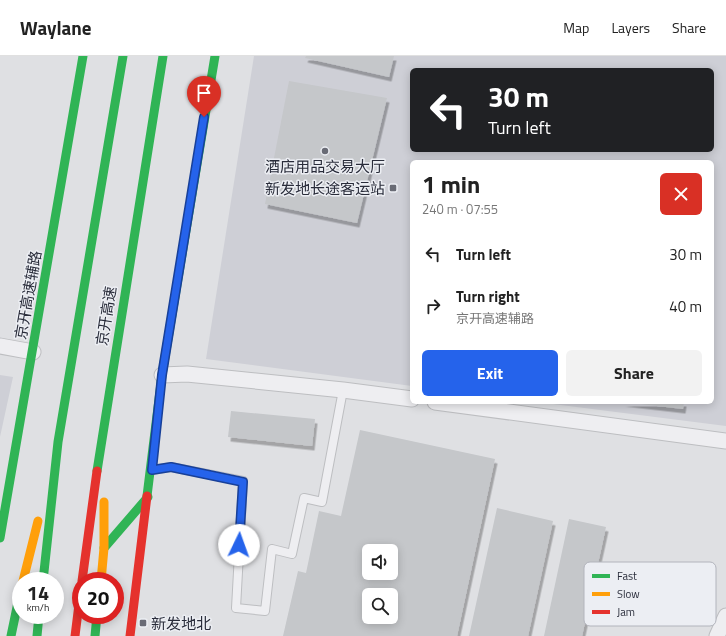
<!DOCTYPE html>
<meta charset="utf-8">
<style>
:root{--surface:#fff;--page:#f2f2f2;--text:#222;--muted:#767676;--line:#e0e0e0;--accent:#2563eb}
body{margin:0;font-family:"Titillium Web","Noto Sans SC",sans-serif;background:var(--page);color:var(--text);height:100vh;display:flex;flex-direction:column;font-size:15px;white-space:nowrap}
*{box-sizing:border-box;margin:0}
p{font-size:13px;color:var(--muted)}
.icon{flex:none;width:22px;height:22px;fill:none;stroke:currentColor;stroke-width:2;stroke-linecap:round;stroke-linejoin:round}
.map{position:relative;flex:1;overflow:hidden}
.drawer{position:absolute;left:410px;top:104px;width:304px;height:244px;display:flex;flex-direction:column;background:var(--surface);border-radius:6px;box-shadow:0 2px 10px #0003}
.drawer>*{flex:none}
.hud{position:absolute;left:410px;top:12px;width:304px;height:84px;border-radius:6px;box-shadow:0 2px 10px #0003;background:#202124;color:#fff;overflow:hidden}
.controls{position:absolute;left:362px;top:488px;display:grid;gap:8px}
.controls a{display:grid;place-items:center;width:36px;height:36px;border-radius:6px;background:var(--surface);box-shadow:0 2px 10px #0003;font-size:20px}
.speed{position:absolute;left:12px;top:516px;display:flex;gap:8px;font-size:20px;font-weight:700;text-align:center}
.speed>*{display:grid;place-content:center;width:52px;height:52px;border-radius:50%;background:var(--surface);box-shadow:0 2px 10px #0003;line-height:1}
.speed small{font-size:10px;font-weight:400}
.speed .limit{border:6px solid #d22;background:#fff;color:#111}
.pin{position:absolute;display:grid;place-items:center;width:34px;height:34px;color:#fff;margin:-41px -17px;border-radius:50% 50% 50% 0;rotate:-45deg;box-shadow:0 0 4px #0007}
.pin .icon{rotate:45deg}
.me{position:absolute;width:44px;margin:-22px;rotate:3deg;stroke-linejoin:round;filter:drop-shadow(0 0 3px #0008)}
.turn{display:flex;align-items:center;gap:14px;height:84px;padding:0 12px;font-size:18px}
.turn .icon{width:52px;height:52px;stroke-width:2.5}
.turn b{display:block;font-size:28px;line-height:34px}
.round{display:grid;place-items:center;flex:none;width:42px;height:42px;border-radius:6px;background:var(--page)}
.overview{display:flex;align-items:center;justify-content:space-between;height:68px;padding:0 12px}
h1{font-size:24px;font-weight:700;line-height:30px}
.button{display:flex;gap:8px;margin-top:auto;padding:8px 12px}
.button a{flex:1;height:46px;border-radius:6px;background:var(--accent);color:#fff;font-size:16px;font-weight:700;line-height:46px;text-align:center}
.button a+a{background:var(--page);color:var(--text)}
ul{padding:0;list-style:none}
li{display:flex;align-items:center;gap:12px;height:52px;padding:0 12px}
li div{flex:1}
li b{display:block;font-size:15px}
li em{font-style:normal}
header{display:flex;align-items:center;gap:24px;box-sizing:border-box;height:56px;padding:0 20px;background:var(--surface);border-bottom:1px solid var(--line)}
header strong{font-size:19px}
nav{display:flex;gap:22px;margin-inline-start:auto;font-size:14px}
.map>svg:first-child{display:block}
</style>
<header>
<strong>Waylane</strong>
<nav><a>Map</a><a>Layers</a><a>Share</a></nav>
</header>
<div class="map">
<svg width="726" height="580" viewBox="0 0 726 580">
<defs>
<filter id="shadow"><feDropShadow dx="2.5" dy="4.5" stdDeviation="0" flood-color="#0004"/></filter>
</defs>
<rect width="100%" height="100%" fill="#dfe0e3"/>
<g fill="#cecfd6" fill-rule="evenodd">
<path d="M 254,0 L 726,0 L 726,370 L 537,346 L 712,346 L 712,106 L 412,106 L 412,330 L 206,303 ZM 412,14 L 712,14 L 712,94 L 412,94 Z"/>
<path d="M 0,319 L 13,321 L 0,381 Z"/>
</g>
<g fill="#c5c7ca" fill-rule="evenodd" filter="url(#shadow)">
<path d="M 306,0 L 394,0 L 389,21 L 305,2 Z"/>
<path d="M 289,25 L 387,42 L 357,167 L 265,148 Z"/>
<path d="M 623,346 L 684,346 L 683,353 Z"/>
<path d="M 231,355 L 315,363 L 312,390 L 228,381 Z"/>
<path d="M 360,374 L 495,403 L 457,580 L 283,580 L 298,515 L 306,517 L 319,455 L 341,460 ZM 369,495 L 391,495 L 391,517 L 369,517 ZM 369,539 L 391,539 L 391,561 L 369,561 Z"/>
<path d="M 497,452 L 553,465 L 528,580 L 469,580 Z"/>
<path d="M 569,463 L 606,471 L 582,580 L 544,580 Z"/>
</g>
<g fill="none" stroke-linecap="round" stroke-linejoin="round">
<defs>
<path id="lane" d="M 152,414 L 171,411 L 243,425 L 236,552 L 265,555 L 272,493 L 292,498 L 304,442 L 322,446 L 343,334"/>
<g id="street">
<path d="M 0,290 L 33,296"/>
<path d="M 162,319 L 187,318 L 343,334 L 412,343"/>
<path d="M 435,346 L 726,385"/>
<path d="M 717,580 L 726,560"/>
</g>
</defs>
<use href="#lane" stroke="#bdbec1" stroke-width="10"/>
<use href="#street" stroke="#bdbec1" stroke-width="17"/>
<use href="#lane" stroke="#eeeef1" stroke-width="8"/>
<use href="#street" stroke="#eeeef1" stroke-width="15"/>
<g stroke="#30b455" stroke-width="9">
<path d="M 97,415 L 163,0"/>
<path d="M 147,440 L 162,319 L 215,0"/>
<path d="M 0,482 L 83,0"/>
<path d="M 104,492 L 148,441"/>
<path d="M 43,525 L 58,386 L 123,0"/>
<path d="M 11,580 L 21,532"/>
<path d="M 37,580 L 39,559"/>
<path d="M 95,580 L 97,559"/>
</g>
<g stroke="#ff9f0a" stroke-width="9">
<path d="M 23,525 L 38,465"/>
<path d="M 101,525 L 104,492 L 104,446"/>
</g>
<g stroke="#e5322d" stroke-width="9">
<path d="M 82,525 L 97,415"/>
<path d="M 75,580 L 81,532"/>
<path d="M 130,580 L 147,440"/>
</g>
</g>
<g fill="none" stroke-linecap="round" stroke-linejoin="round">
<defs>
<path id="route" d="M 204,61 L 162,319 L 152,414 L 171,411 L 243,426 L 239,489"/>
</defs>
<use href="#route" stroke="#184099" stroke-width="10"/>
<use href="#route" stroke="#2563eb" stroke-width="7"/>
</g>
<g fill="#696b75" stroke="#eceef3" stroke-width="1.5">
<circle cx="325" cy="95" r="4"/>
<rect x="389" y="128" width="8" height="8" rx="2"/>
<rect x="139" y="563" width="8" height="8" rx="2"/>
</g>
<g text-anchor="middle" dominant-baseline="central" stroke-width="3" stroke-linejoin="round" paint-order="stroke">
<g font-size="15" fill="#292c3a" stroke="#eceef3">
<text x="325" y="110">酒店用品交易大厅</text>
<text x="385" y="132" text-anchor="end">新发地长途客运站</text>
<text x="151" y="567" text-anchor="start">新发地北</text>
</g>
<g font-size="15" fill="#292c3a" stroke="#eceef3">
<text transform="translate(28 239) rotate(-80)">京开高速辅路</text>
<text transform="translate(106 260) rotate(-81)">京开高速</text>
</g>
</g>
<rect x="584" y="506" width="132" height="64" rx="6" fill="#eceef3" stroke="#b2b4bc" stroke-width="1"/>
<rect x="592" y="518" width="18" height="4" fill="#30b455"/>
<rect x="592" y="536" width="18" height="4" fill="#ff9f0a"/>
<rect x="592" y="554" width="18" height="4" fill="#e5322d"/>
<g font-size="11" fill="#292c3a">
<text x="617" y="524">Fast</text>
<text x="617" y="542">Slow</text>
<text x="617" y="560">Jam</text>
</g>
</svg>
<div class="controls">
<a><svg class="icon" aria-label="sound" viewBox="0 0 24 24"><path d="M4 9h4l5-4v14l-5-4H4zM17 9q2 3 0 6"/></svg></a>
<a><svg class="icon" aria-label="search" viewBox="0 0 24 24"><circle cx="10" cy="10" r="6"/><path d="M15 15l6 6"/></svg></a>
</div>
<div class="speed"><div>14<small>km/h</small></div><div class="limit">20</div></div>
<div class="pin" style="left:204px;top:61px;background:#d93025"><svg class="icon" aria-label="arrive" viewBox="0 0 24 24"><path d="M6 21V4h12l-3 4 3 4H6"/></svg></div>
<svg class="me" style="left:239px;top:489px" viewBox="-20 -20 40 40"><circle r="19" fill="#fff"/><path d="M0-13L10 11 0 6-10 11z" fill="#2563eb"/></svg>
<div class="hud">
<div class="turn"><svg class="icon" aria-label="left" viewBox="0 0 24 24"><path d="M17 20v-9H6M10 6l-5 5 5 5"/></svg><div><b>30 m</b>Turn left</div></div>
</div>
<section class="drawer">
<div class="overview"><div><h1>1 min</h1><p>240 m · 07:55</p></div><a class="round" style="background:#d93025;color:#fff"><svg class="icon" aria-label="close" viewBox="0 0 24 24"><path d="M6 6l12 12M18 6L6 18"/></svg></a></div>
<ul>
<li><svg class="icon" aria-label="left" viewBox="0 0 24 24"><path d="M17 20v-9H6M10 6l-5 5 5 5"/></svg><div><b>Turn left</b></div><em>30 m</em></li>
<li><svg class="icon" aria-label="right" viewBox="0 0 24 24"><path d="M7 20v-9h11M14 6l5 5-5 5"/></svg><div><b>Turn right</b><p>京开高速辅路</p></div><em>40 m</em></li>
</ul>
<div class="button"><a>Exit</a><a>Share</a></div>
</section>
</div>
